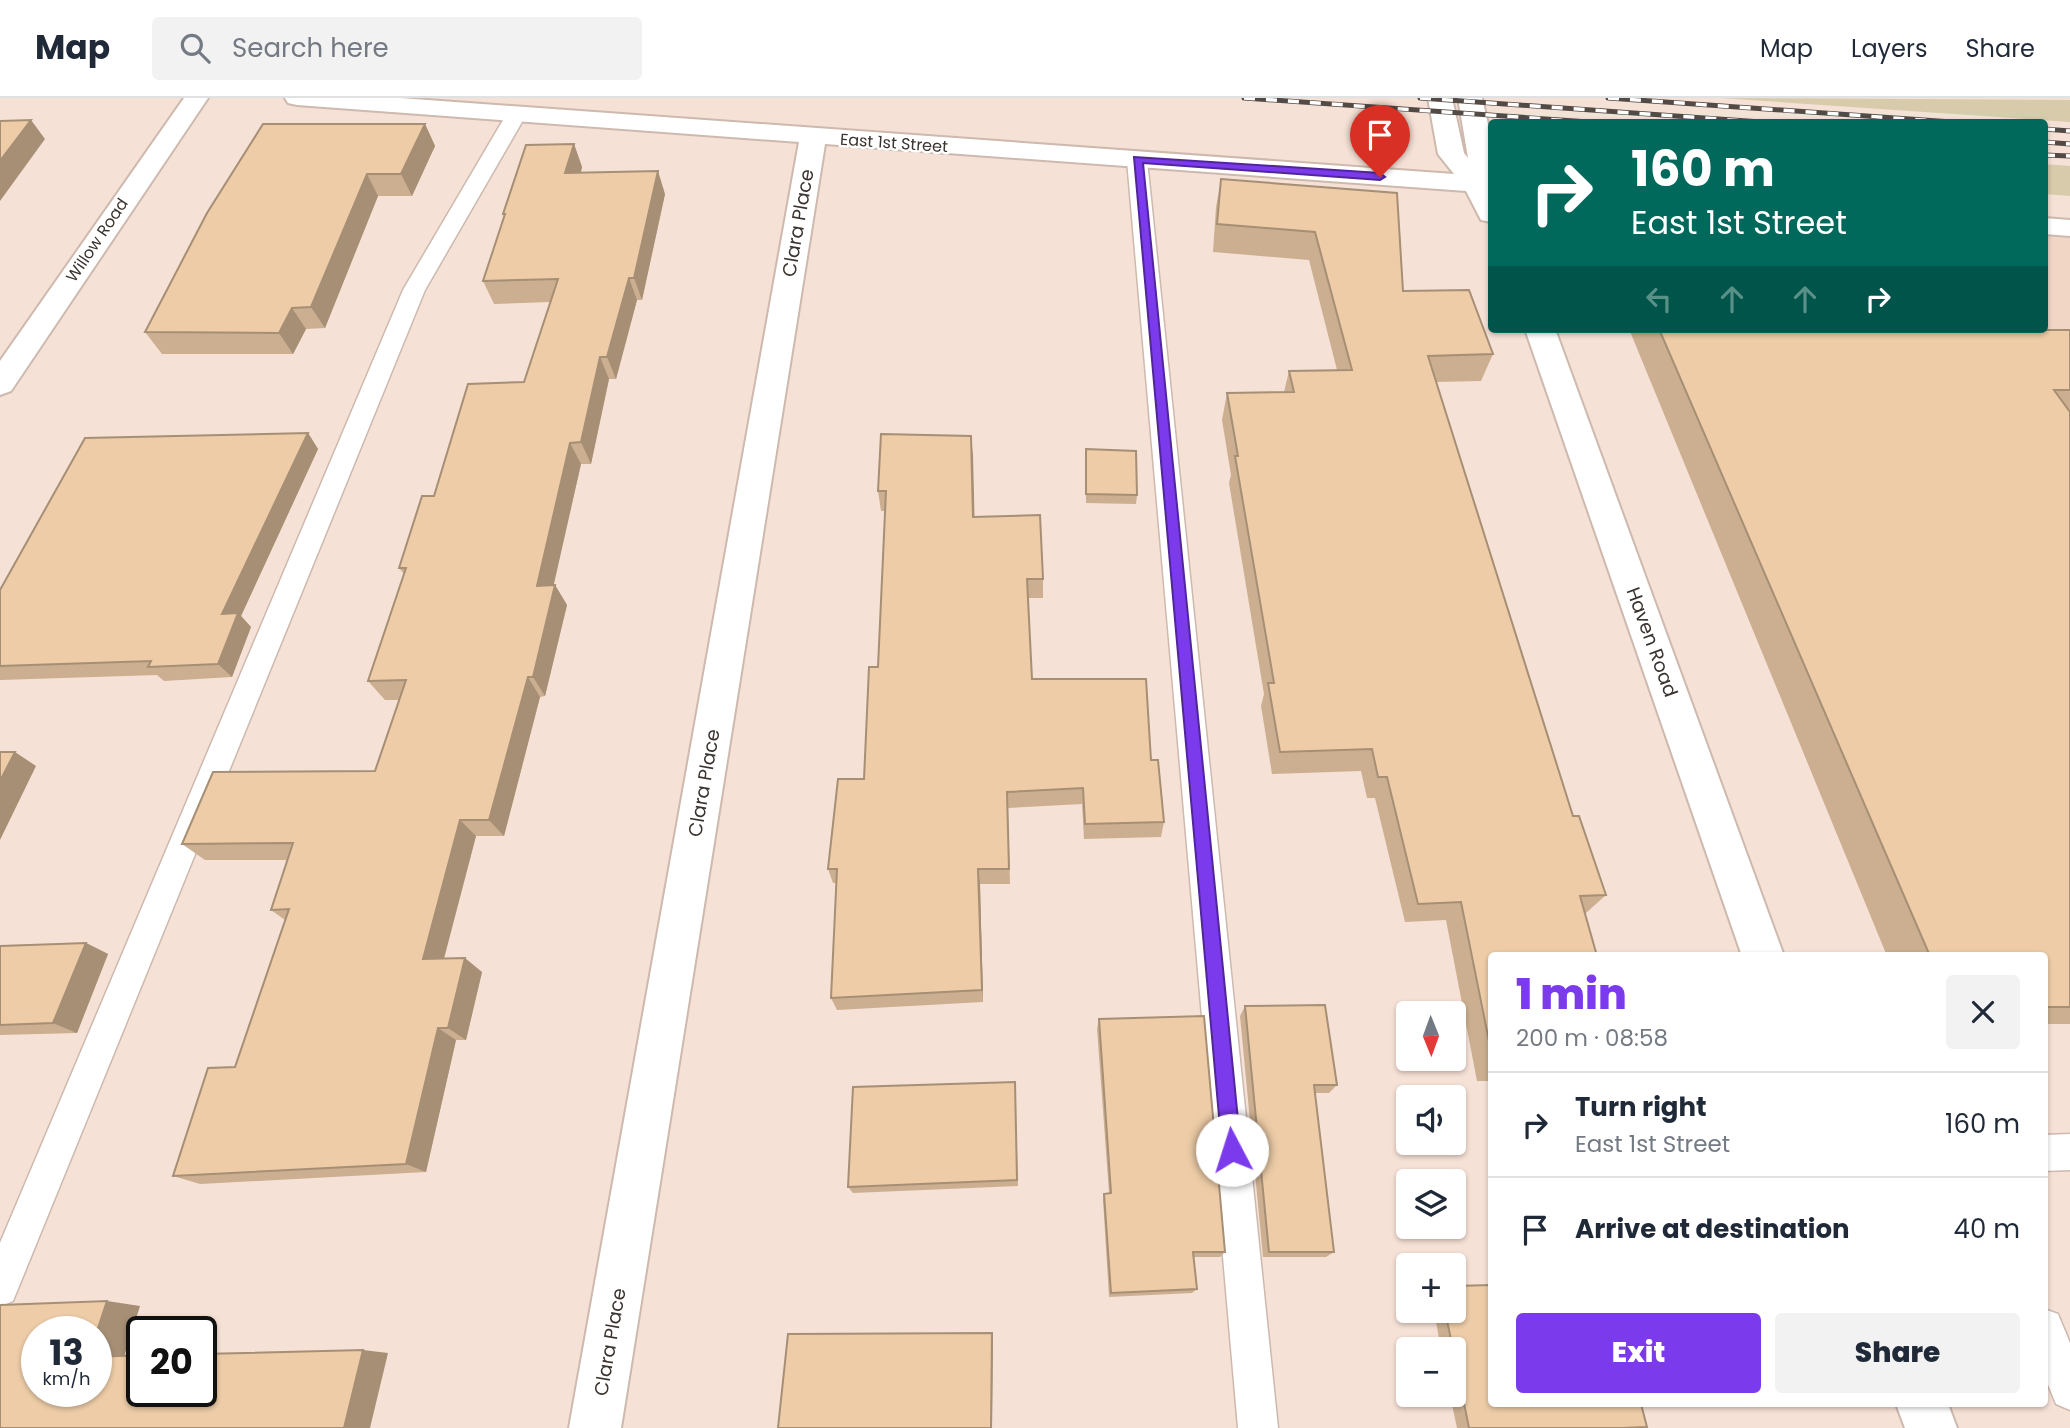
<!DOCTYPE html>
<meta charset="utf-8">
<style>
:root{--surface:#fff;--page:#f2f2f3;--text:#1f2937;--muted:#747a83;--line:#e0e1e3;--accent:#7c3aed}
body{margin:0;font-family:Poppins,sans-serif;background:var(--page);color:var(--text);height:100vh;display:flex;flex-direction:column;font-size:26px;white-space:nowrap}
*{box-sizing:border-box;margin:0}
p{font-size:23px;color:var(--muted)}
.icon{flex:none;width:38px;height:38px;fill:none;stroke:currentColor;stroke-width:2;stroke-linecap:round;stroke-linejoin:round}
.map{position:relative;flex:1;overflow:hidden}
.sheet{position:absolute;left:1488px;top:854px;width:560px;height:455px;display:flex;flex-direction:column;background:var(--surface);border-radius:7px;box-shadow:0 2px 5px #0004}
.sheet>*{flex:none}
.guide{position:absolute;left:1488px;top:21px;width:560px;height:214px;border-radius:7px;box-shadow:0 2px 5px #0004;background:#00695c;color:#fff;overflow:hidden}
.needle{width:46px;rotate:179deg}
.tools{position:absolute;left:1396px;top:903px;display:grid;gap:14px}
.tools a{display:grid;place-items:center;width:70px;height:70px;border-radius:7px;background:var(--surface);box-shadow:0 2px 5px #0004;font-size:35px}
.speed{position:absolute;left:21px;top:1218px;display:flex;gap:14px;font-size:35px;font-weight:700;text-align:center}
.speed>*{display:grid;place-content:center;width:91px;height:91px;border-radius:50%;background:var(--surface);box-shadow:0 2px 5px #0004;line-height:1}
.speed small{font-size:18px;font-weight:400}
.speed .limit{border:4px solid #111;border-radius:10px;background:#fff;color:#111}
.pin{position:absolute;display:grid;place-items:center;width:60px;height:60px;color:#fff;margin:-72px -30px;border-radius:50% 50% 50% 0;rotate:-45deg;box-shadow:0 0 7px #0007}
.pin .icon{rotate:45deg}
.me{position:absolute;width:77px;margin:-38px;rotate:355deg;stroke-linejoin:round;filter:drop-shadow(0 0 5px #0008)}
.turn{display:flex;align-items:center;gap:24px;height:147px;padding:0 28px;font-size:32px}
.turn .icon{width:91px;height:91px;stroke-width:2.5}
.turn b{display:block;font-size:49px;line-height:60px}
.lanes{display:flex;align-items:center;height:66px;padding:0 28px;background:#0003;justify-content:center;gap:35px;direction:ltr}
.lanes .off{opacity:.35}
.round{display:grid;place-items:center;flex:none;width:74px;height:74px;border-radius:7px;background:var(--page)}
.summary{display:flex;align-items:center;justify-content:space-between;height:119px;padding:0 28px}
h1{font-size:42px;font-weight:800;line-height:52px;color:var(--accent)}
.button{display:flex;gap:14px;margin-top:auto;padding:14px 28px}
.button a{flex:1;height:80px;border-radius:7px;background:var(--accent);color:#fff;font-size:28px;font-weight:800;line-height:80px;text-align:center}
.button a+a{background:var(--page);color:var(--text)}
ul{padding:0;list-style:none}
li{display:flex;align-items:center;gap:21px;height:105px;padding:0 28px;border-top:2px solid var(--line)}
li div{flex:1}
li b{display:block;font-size:26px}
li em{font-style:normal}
header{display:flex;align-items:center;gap:42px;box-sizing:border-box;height:98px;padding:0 35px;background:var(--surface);border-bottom:2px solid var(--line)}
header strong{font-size:33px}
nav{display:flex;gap:38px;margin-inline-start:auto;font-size:24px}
.search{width:490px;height:63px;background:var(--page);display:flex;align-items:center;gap:18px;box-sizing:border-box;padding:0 24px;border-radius:7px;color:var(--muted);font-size:26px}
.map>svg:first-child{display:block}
</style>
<header>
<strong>Map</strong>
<div class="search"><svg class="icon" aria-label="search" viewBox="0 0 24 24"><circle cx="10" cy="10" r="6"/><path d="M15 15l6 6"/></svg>Search here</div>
<nav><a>Map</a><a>Layers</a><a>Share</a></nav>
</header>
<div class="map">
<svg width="2070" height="1330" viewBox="0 0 2070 1330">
<rect width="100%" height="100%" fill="#f6e1d6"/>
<path fill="#f1d6c6" d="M 2044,132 L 2070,134 L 2070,322 L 2008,231 L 2044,231 Z"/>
<g fill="#d7cbab">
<path d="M 1720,0 L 2070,2 L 2070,24 Z"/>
<path d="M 2044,66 L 2070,68 L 2070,98 L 2044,96 Z"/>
</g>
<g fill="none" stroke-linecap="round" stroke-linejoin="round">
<defs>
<g id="lane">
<path d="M 516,11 L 526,17 L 425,192 L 13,1203 L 0,1209 L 0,1145 L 403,192 L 506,17 Z"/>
<path d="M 1137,56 L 1144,58 L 1147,62 L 1278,1330 L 1238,1330 L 1127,62 L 1130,58 Z"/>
<path d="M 2070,1036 L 2070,1072 L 2044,1073 L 2044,1037 Z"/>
<path d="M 2044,1211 L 2058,1216 L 2070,1245 L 2070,1312 L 2056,1306 L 2044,1277 Z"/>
</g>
<g id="street">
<path d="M 184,0 L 208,0 L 11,293 L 0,297 L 0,263 Z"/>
<path d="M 285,0 L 400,0 L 1454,76 L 1438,56 L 1428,0 L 1452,0 L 1464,55 L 1468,60 L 1458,0 L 1482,0 L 1491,39 L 1491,124 L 1481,122 L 1466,93 L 825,46 L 621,1330 L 569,1330 L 799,44 L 297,7 L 288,5 Z"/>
<path d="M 2044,120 L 2070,122 L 2070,138 L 2044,136 Z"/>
<path d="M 1525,231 L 1555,231 L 1784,858 L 1742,858 Z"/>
<path d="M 1896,1306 L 1948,1306 L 1957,1330 L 1905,1330 Z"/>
</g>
</defs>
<use href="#lane" stroke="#cdb9ae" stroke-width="3"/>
<use href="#street" stroke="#cdb9ae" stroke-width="4"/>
<use href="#lane" fill="#fff" fill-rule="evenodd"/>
<use href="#street" fill="#fff" fill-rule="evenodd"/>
<defs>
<g id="rail">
<path d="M 1244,0 L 1589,24"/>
<path d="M 1420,0 L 1761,24"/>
<path d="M 1608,0 L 1952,24"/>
<path d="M 2044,31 L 2070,33"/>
<path d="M 2044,44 L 2070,46"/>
<path d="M 2044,57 L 2070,58"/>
</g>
</defs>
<use href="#rail" stroke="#544a45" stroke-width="5"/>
<use href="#rail" stroke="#fff" stroke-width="3.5" stroke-dasharray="11" stroke-linecap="butt"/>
</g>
<g fill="#ccaf90">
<path d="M 425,26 L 435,48 L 412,98 L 378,98 L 325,230 L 306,231 L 293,256 L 162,256 L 145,234 Z"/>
<path d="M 574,46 L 582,69 L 581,75 L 665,96 L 642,202 L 637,202 L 616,281 L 609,281 L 591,366 L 581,366 L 553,487 L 555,487 L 567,507 L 545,598 L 540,599 L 504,738 L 476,738 L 444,861 L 482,874 L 466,942 L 456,942 L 426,1074 L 200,1086 L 173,1078 L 235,969 L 285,822 L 271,812 L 288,762 L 205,762 L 182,746 L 375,673 L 399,602 L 385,602 L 368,583 L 404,476 L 399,470 L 434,398 L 524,284 L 550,204 L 494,206 L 483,183 L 504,120 L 503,116 Z"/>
<path d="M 1221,81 L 1397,95 L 1403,193 L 1493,256 L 1481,283 L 1436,284 L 1573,718 L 1606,797 L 1586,815 L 1491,858 L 1491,983 L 1477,983 L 1446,822 L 1405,824 L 1375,700 L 1367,700 L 1361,673 L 1272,676 L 1261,608 L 1264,596 L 1229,385 L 1231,377 L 1222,322 L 1227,295 L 1284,294 L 1289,273 L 1337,272 L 1309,162 L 1213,154 L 1216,109 Z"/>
<path d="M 1629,231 L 2070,232 L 2070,926 L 2044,926 L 2044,858 L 1887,858 Z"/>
<path d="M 308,335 L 318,351 L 241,518 L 251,529 L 232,579 L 164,583 L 157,577 L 0,582 L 0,492 Z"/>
<path d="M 971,338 L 974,419 L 1043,481 L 1043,500 L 1028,500 L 1032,581 L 1151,662 L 1164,724 L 1161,739 L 1084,741 L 1082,706 L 1008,710 L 1010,786 L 980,786 L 983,904 L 837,912 L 831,900 L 836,785 L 833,785 L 828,771 L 864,681 L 878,569 L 885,413 L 881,413 L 878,393 Z"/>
<path d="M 1086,361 L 1137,397 L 1136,406 L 1086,405 Z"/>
<path d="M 86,845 L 108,856 L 77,935 L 0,937 L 0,848 Z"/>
<path d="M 1245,908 L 1337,987 L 1329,995 L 1315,995 L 1334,1154 L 1326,1159 L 1263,1159 L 1240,918 Z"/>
<path d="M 1099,921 L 1225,1154 L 1220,1159 L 1193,1159 L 1197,1191 L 1192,1195 L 1109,1199 L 1103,1102 L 1104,1096 L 1109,1095 L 1097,931 Z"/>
<path d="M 1015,984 L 1018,1088 L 853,1095 L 848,1089 Z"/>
<path d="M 1434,1213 L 1454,1213 L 1621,1330 L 1457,1330 L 1450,1297 L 1454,1297 L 1454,1251 L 1441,1251 Z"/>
</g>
<g fill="#a68f75">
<path d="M 31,22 L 45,41 L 0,103 L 0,63 Z"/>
<path d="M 425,26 L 435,48 L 412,98 L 401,76 Z"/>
<path d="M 574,46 L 582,69 L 574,98 L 565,75 Z"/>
<path d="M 658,73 L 665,96 L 642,202 L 634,180 Z"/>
<path d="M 367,76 L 378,98 L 325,230 L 311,209 Z"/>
<path d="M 629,180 L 637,202 L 616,281 L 607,259 Z"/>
<path d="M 292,210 L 306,231 L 293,256 L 279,235 Z"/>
<path d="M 600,259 L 609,281 L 591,366 L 581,344 Z"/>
<path d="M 308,335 L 318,351 L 241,518 L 251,529 L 232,579 L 218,566 L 222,516 Z"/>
<path d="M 971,338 L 973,358 L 975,438 L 973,419 Z"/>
<path d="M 570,345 L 581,366 L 549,508 L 537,488 Z"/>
<path d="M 555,487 L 567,507 L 545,598 L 533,579 Z"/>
<path d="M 528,579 L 540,599 L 504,738 L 489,722 Z"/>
<path d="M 15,654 L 36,668 L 0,742 L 0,683 Z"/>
<path d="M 460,722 L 476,738 L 440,875 L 423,861 Z"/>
<path d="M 978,771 L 980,786 L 983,904 L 982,892 Z"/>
<path d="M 86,845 L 108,856 L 77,935 L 53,925 Z"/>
<path d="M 465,860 L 482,874 L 466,942 L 448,930 Z"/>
<path d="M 438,930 L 456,942 L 426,1074 L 406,1066 Z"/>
<path d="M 107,1203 L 140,1208 L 123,1262 L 96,1259 L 96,1236 Z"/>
<path d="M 992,1235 L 993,1238 L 992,1330 L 991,1330 Z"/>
<path d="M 363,1252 L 388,1255 L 370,1330 L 344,1330 Z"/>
</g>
<g fill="#edcca7" stroke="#a68f75" stroke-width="2">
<path d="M 31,22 L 0,63 L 0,23 Z"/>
<path d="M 263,26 L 425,26 L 401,76 L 367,76 L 311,209 L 292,210 L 279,235 L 145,234 L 207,115 Z"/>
<path d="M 574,46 L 565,75 L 658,73 L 634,180 L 629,180 L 607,259 L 600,259 L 581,344 L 570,345 L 537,488 L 555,487 L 533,579 L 528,579 L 489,722 L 460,722 L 423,861 L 465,860 L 448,930 L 438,930 L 406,1066 L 173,1078 L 208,970 L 235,969 L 289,811 L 271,812 L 293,745 L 182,746 L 213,674 L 375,673 L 406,582 L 368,583 L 406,470 L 399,470 L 422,398 L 434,398 L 468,286 L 524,284 L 558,181 L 483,183 L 505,116 L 503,116 L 526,47 Z"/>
<path d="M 1221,81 L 1397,95 L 1403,193 L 1469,192 L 1493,256 L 1428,258 L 1573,718 L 1579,718 L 1606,797 L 1580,798 L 1597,858 L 1491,858 L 1491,953 L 1461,804 L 1418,806 L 1387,679 L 1378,679 L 1372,651 L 1280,654 L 1268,585 L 1274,585 L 1235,358 L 1238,358 L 1227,295 L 1294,294 L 1289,273 L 1352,272 L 1315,134 L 1217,126 Z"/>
<path d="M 1659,231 L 2070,232 L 2070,292 L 2054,292 L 2070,314 L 2070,909 L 2044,909 L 2044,858 L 1930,858 Z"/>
<path d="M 308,335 L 222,516 L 238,515 L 218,566 L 148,569 L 151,563 L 0,568 L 0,492 L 85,340 Z"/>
<path d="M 881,336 L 971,338 L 973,419 L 1040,417 L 1043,481 L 1027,481 L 1032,581 L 1146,581 L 1151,662 L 1158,662 L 1164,724 L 1085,726 L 1083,690 L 1007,694 L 1009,771 L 978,771 L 982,892 L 831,900 L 837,771 L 828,771 L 838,681 L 864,681 L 869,569 L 878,569 L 886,393 L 878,393 Z"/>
<path d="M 1086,351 L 1136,353 L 1137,397 L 1086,396 Z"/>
<path d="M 0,654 L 15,654 L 0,683 Z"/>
<path d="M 86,845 L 53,925 L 0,927 L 0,848 Z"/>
<path d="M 1325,907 L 1337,987 L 1314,987 L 1334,1154 L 1269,1154 L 1245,908 Z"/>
<path d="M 1204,918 L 1225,1154 L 1193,1154 L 1197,1191 L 1111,1195 L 1104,1096 L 1111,1095 L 1099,921 Z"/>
<path d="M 1015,984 L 1017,1082 L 848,1089 L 853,989 Z"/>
<path d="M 1491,1187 L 1491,1306 L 1641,1306 L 1647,1329 L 1621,1330 L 1469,1330 L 1454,1256 L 1454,1251 L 1453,1251 L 1445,1213 L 1454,1213 L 1454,1188 Z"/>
<path d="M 107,1203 L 96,1236 L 96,1234 L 37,1234 L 37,1293 L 96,1293 L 96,1259 L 142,1257 L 142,1293 L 201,1293 L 201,1256 L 363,1252 L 344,1330 L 0,1330 L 0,1207 Z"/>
<path d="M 992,1235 L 991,1330 L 778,1330 L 788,1236 Z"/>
</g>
<path fill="#7c3aed" stroke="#51269a" stroke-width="2" d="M 1134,59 L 1380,75 L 1385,79 L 1380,82 L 1143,65 L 1241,1052 L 1238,1059 L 1232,1062 L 1225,1059 L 1222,1052 Z"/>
<g text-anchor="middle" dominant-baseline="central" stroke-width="5" stroke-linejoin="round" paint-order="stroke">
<g font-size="16" fill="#3b332f" stroke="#fff">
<text transform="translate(894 45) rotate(4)">East 1st Street</text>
<text transform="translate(97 142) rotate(-56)">Willow Road</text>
</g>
<g font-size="19" fill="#3b332f" stroke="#fff">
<text transform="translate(798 125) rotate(-80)">Clara Place</text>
<text transform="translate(1652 544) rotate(70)">Haven Road</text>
<text transform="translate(704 685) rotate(-80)">Clara Place</text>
<text transform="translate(610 1244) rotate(-80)">Clara Place</text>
</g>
</g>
</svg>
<div class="tools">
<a><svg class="needle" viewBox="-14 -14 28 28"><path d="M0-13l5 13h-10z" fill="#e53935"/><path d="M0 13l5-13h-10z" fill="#747a83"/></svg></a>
<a><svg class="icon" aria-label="sound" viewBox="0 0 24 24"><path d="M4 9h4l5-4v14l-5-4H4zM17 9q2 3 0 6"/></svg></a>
<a><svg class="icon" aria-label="layers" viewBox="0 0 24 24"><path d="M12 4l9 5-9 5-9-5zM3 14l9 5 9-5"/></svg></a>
<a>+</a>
<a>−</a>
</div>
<div class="speed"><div>13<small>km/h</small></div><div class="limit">20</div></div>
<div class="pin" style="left:1380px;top:79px;background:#d93025"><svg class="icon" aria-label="arrive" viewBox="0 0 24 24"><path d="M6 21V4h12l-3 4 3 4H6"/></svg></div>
<svg class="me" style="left:1232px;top:1052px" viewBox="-20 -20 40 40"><circle r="19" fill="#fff"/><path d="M0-13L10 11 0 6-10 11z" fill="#7c3aed"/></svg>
<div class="guide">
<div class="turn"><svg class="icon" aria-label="right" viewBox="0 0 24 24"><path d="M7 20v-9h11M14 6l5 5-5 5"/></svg><div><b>160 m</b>East 1st Street</div></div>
<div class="lanes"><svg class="icon off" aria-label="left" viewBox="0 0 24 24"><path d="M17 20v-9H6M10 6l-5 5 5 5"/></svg><svg class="icon off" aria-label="ahead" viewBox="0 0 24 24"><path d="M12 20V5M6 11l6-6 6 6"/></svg><svg class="icon off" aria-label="ahead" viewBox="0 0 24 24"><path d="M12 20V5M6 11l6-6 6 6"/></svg><svg class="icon" aria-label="right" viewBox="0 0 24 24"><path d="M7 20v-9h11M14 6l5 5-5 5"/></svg></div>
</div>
<section class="sheet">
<div class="summary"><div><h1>1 min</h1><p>200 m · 08:58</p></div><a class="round"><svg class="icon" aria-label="close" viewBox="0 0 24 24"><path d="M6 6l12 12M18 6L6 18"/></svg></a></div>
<ul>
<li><svg class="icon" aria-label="right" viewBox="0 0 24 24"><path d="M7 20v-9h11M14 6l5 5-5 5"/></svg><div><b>Turn right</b><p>East 1st Street</p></div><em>160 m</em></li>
<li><svg class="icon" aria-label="arrive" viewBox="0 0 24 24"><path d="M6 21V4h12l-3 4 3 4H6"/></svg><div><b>Arrive at destination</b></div><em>40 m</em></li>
</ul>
<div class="button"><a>Exit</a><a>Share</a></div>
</section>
</div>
